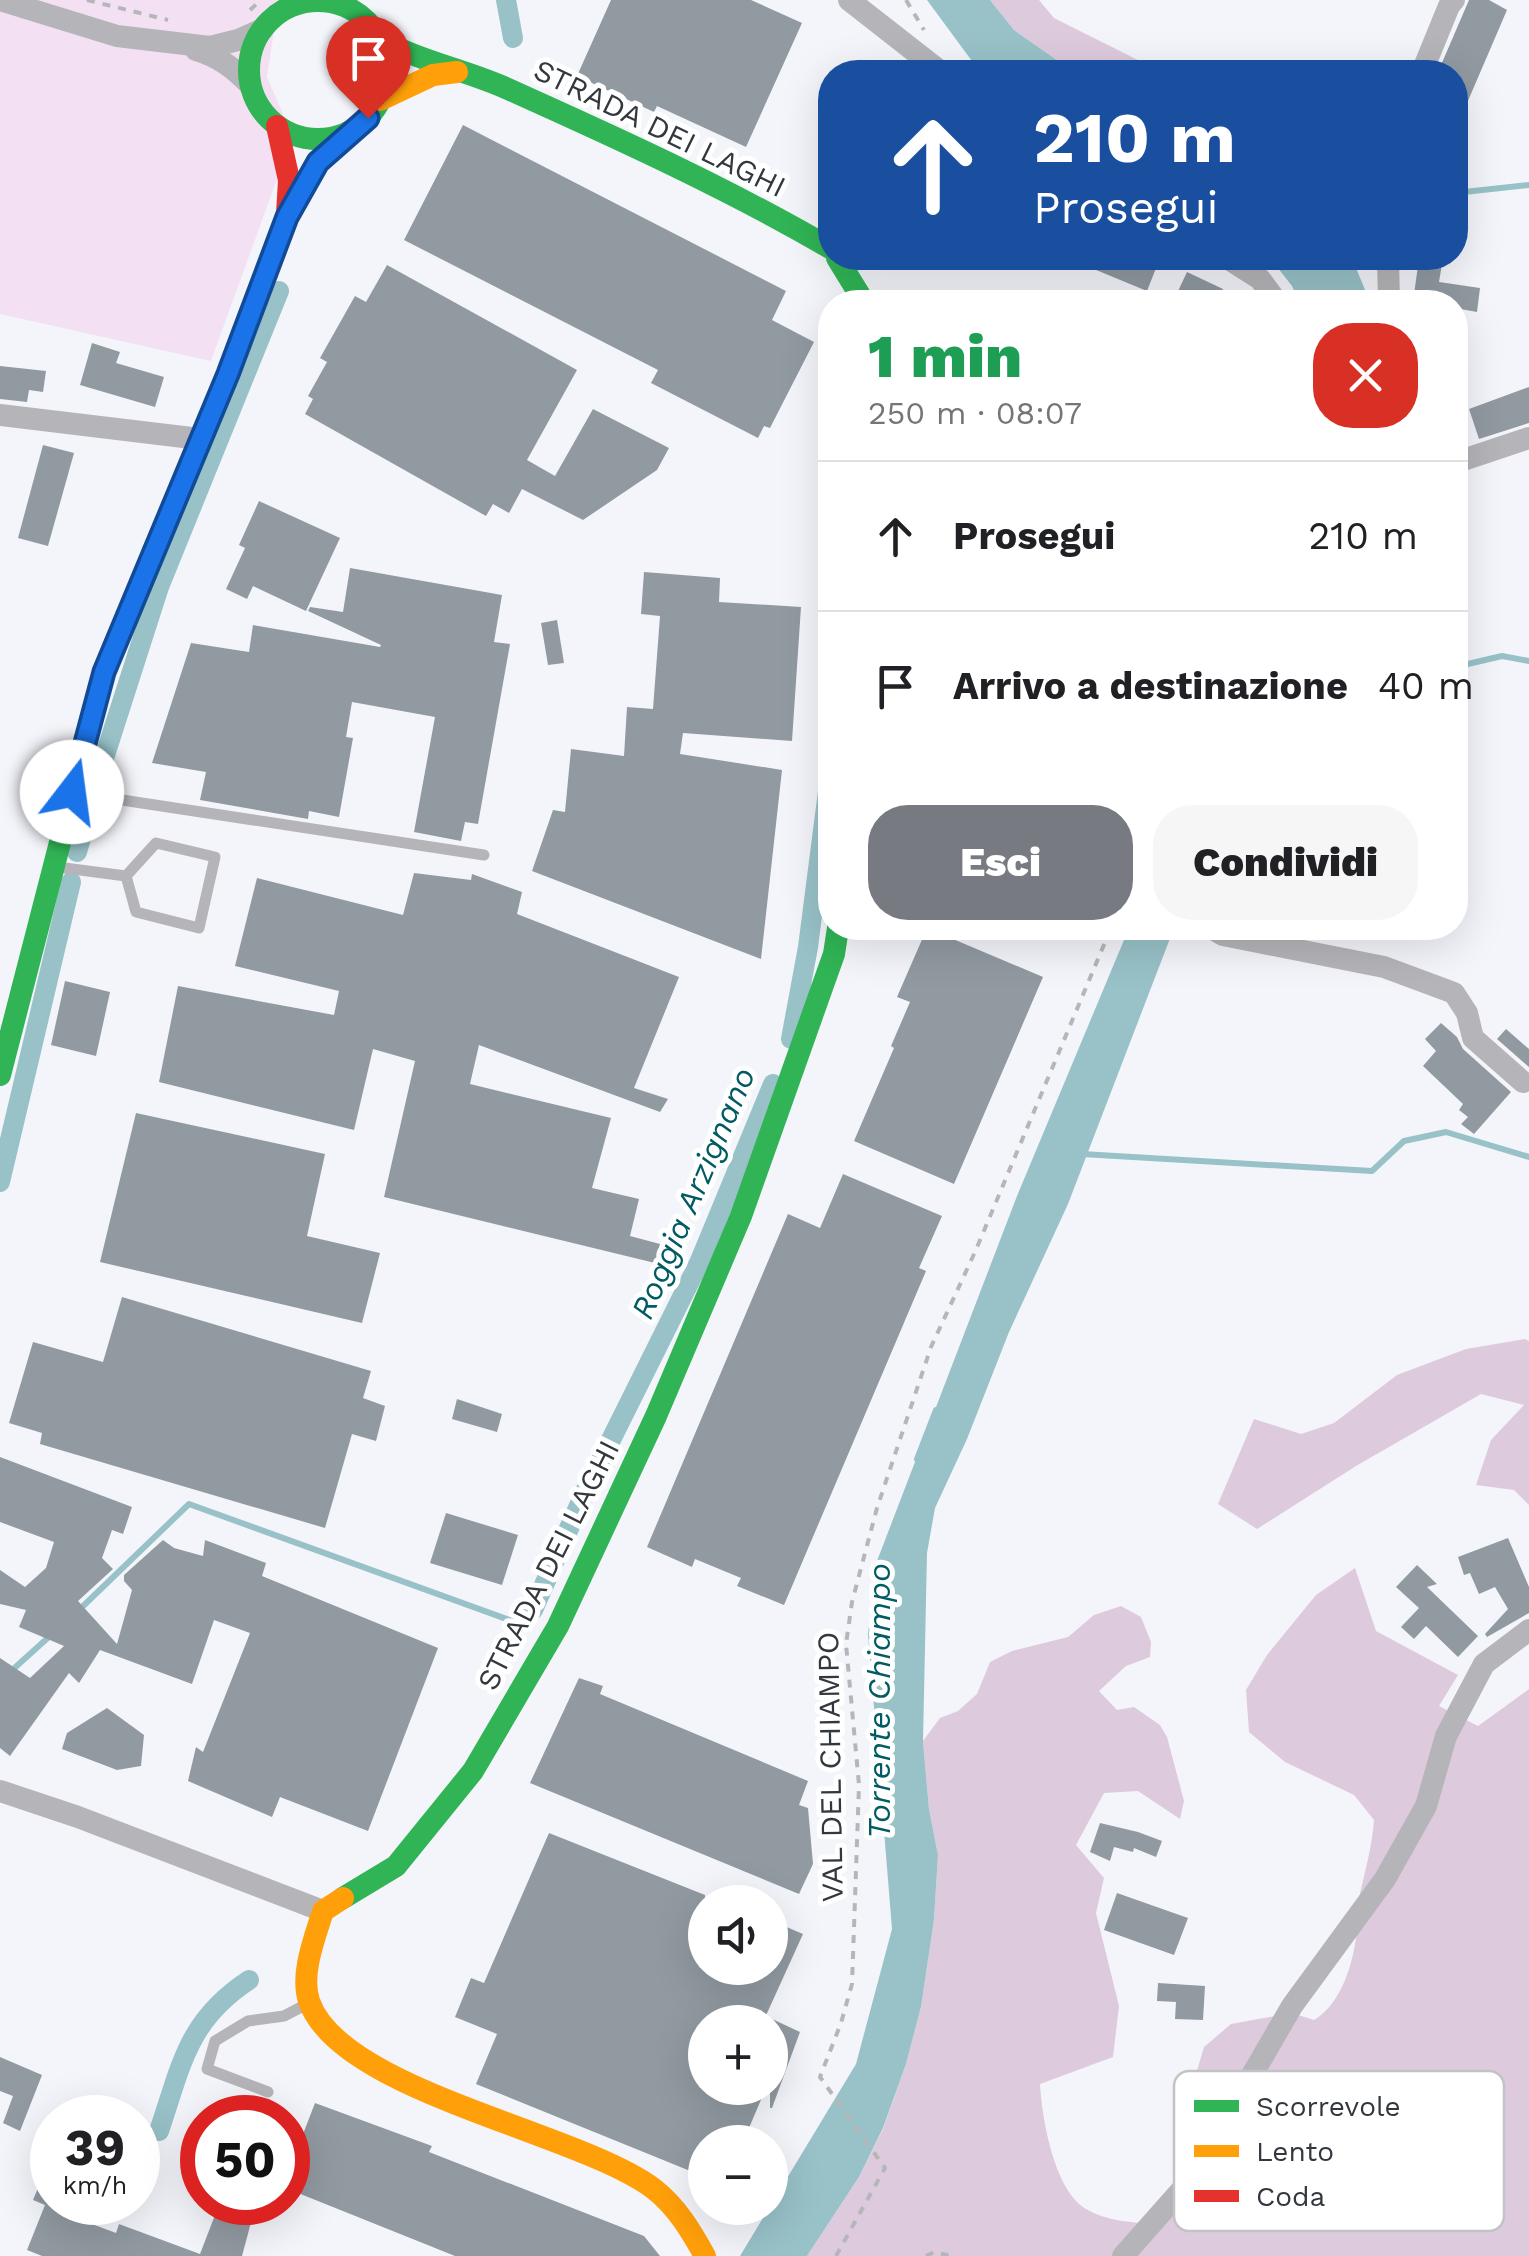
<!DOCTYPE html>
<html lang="it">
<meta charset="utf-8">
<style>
:root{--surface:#fff;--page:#f6f6f6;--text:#202124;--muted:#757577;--line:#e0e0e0;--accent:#777a80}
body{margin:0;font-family:"Work Sans",sans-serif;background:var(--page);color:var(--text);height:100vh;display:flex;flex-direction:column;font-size:38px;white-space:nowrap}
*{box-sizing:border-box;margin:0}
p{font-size:32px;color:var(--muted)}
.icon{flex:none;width:55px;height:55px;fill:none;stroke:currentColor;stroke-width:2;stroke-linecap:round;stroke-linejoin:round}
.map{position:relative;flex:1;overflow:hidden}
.panel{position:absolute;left:818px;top:290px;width:650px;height:650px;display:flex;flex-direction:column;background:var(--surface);border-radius:40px;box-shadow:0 10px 40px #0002}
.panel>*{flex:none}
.banner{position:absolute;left:818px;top:60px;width:650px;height:210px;border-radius:40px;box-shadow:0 10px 40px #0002;background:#1a4fa0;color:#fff;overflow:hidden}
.buttons{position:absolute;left:688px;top:1885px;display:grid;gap:20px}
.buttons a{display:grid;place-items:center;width:100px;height:100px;border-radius:50%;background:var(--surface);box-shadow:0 10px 40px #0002;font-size:50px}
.speed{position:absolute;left:30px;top:2095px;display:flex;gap:20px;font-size:50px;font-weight:700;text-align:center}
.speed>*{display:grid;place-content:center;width:130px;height:130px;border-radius:50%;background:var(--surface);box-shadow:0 10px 40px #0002;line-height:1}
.speed small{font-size:25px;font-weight:400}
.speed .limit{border:15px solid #d22;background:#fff;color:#111}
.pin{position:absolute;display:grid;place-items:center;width:85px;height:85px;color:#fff;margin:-102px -42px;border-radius:50% 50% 50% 0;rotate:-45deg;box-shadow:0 0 10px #0007}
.pin .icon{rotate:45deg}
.me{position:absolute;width:110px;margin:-55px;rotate:15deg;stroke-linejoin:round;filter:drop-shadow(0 0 8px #0008)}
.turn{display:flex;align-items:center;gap:35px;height:210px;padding:0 50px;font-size:45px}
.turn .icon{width:130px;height:130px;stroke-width:2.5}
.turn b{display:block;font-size:70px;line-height:85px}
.round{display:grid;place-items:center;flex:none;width:105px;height:105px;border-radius:40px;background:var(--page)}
.overview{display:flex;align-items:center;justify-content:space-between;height:170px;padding:0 50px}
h1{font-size:60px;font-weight:800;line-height:75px;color:#1e9e55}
.action{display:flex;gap:20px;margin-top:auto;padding:20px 50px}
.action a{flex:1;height:115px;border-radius:40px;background:var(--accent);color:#fff;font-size:40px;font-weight:800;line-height:115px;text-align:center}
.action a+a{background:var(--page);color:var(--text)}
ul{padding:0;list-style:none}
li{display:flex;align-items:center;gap:30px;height:150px;padding:0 50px;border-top:2px solid var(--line)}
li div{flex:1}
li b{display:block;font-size:38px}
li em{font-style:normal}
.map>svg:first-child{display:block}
</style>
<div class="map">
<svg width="1529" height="2256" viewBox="0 0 1529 2256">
<rect width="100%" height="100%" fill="#f4f5fa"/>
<path fill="#f4e0f3" d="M 0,0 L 304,0 L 274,31 L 267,77 L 288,125 L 284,160 L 211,361 L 0,314 Z"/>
<g fill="#decadd">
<path d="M 990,0 L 1039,0 L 1054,18 L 1162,72 L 1074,72 L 1014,30 Z"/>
<path d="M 1525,1339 L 1529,1341 L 1529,1505 L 1514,1490 L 1476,1485 L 1491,1440 L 1524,1405 L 1481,1394 L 1356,1466 L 1257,1529 L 1218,1504 L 1254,1419 L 1301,1434 L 1334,1423 L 1397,1375 L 1466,1349 Z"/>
<path d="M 1355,1568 L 1376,1631 L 1458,1675 L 1439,1706 L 1478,1726 L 1529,1689 L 1529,2256 L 807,2256 L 859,2177 L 883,2129 L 906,2064 L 921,2007 L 934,1920 L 938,1855 L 929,1809 L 923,1741 L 940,1718 L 958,1711 L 977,1694 L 990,1662 L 1012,1651 L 1068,1637 L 1094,1615 L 1121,1606 L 1141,1617 L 1151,1642 L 1150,1657 L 1126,1666 L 1099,1691 L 1117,1710 L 1134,1707 L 1160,1725 L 1167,1737 L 1184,1801 L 1180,1819 L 1138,1791 L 1104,1793 L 1076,1845 L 1104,1878 L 1096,1913 L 1119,2006 L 1113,2057 L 1040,2084 C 1042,2118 1054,2190 1086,2209 C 1104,2220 1128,2222 1149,2224 L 1179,2196 L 1190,2094 L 1204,2047 L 1231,2024 L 1292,2013 L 1314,2020 C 1340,2005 1352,1967 1356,1938 C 1358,1924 1356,1911 1359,1898 C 1365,1871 1372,1847 1374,1820 L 1354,1795 L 1285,1762 L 1249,1732 L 1246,1690 L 1267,1655 L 1316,1595 Z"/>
</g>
<g fill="#98c2c8">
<path d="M 927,0 L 990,0 L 1014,30 L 1074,72 L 980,72 Z"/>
<path d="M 1270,258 L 1352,258 L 1370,302 L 1299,302 L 1292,286 Z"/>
<path d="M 1129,928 L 1174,928 L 1068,1204 L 1009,1332 L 967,1439 L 935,1508 L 927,1553 L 923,1741 L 929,1809 L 938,1855 L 934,1920 L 921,2007 L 906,2064 L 883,2128 L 859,2177 L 807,2256 L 740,2256 L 856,2064 L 892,1929 L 868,1634 L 877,1561 L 1017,1196 Z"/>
</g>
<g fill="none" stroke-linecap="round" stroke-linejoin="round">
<g stroke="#98c2c8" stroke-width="6">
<path d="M 1455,193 L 1529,185"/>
<path d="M 1455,667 L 1502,656 L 1529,661"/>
<path d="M 1082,1154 L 1372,1171 L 1404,1141 L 1446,1132 L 1529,1157"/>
<path d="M 917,1459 L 936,1410"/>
<path d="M 79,1610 L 189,1504 L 526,1626"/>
<path d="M 0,1681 L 51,1635"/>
</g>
<g stroke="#98c2c8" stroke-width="20">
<path d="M 506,0 L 513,38"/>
<path d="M 98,777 L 159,587 L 279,291"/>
<path d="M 77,852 L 90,806"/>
<path d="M 791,1039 L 808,947 L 830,776"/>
<path d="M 0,1182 L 71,882"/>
<path d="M 533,1610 L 585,1492 L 699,1263 L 773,1084"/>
<path d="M 159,2131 C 182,2064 187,2021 249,1980"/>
</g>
</g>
<g fill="#919aa1">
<path d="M 611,0 L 751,0 L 802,23 L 746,147 L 657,106 L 654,112 L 577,76 Z"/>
<path d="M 1469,0 L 1489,0 L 1507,10 L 1455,131 L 1455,72 L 1438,72 Z"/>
<path d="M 463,125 L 786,291 L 772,320 L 814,342 L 770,428 L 764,426 L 758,438 L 651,383 L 658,370 L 404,240 Z"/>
<path d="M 1067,258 L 1160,258 L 1147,291 Z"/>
<path d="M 1419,258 L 1443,258 L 1439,282 L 1480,288 L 1477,312 L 1455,308 L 1455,302 L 1413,302 Z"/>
<path d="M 387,265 L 577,370 L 527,460 L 555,476 L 593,409 L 669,448 L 657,470 L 583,520 L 522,489 L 509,513 L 493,504 L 486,516 L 305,414 L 313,399 L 308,396 L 327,362 L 320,358 L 355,296 L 366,302 Z"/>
<path d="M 1187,272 L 1223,289 L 1217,302 L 1173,302 Z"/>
<path d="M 92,343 L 120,352 L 116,363 L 164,377 L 155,407 L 80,385 Z"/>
<path d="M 0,366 L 46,371 L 43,392 L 29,390 L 27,402 L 0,399 Z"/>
<path d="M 1529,387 L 1529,423 L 1479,439 L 1469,409 Z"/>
<path d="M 43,445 L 74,453 L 48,546 L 18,538 Z"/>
<path d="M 259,501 L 340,538 L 306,611 L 253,586 L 247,599 L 226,589 L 245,548 L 239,545 Z"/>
<path d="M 350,568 L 502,595 L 494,642 L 510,644 L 478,824 L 465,822 L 461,841 L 414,832 L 435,717 L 352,702 L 346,737 L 353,738 L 339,817 L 309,811 L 308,819 L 200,800 L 206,772 L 152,763 L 191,643 L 249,652 L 253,625 L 380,647 L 381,645 L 308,611 L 310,607 L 343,612 Z"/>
<path d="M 644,572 L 720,578 L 719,602 L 801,607 L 792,741 L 683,733 L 680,754 L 782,770 L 761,959 L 532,871 L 553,810 L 565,812 L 571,749 L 624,756 L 627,707 L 653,709 L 660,616 L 641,614 Z"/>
<path d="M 557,620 L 564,663 L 548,665 L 541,623 Z"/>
<path d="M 414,873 L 471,880 L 472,874 L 522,892 L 517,914 L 679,977 L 634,1088 L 668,1099 L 660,1112 L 479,1045 L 470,1084 L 611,1118 L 592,1188 L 639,1199 L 630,1236 L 660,1244 L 655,1263 L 384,1197 L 415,1061 L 373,1049 L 354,1130 L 159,1082 L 178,986 L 334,1015 L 339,991 L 235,966 L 257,878 L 403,915 Z"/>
<path d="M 927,928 L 1043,977 L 954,1184 L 854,1141 L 894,1048 L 891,1046 L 910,1002 L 897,997 Z"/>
<path d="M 65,981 L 110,992 L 96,1056 L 51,1045 Z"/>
<path d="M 1441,1023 L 1457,1037 L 1463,1049 L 1511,1092 L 1474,1134 L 1461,1124 L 1468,1117 L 1459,1110 L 1463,1104 L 1423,1066 L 1436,1051 L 1425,1039 Z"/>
<path d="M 1506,1029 L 1529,1049 L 1529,1067 L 1497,1039 Z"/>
<path d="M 136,1113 L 325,1154 L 307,1236 L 380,1253 L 362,1323 L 100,1262 Z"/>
<path d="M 843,1174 L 942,1216 L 919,1268 L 926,1271 L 784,1605 L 737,1586 L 741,1578 L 695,1559 L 692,1567 L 647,1547 L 788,1214 L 820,1228 Z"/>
<path d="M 122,1297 L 371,1371 L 363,1398 L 385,1406 L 376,1441 L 352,1434 L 325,1528 L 40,1444 L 42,1433 L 9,1423 L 33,1342 L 103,1362 Z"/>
<path d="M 457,1399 L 502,1414 L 497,1432 L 452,1419 Z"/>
<path d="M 0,1457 L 132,1507 L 123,1534 L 112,1530 L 102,1558 L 113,1569 L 78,1601 L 117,1644 L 132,1590 L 124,1581 L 124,1575 L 163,1540 L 174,1548 L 203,1556 L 205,1540 L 266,1563 L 262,1576 L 438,1648 L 368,1831 L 280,1797 L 272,1817 L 188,1781 L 196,1747 L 203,1752 L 250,1633 L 214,1620 L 192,1684 L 100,1650 L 79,1683 L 69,1673 L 10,1756 L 0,1748 L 0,1658 L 30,1678 L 64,1646 L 19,1627 L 26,1610 L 0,1604 L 0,1570 L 25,1587 L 46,1568 L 54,1542 L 0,1522 Z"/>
<path d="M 446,1513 L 518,1535 L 502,1585 L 430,1563 Z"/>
<path d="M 1508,1538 L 1529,1587 L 1529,1613 L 1487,1637 L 1485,1634 L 1508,1609 L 1495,1587 L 1479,1594 L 1470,1573 L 1464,1575 L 1458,1557 Z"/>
<path d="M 1417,1565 L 1437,1584 L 1427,1587 L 1478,1636 L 1458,1657 L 1426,1626 L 1414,1639 L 1401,1627 L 1419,1608 L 1396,1587 Z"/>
<path d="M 579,1678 L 603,1686 L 600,1694 L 808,1781 L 799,1805 L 808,1808 L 813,1864 L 799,1894 L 530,1783 Z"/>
<path d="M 107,1708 L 144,1735 L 141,1766 L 117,1770 L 62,1749 L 67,1733 Z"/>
<path d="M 1100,1823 L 1138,1832 L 1162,1841 L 1156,1857 L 1134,1848 L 1133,1852 L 1114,1847 L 1110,1861 L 1090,1852 Z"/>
<path d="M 549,1833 L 705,1895 L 705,1968 L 770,1968 L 770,1920 L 803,1934 L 763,2022 L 705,2022 L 705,2088 L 766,2088 L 743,2142 L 705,2142 L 705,2177 L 476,2084 L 497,2034 L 455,2017 L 471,1978 L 484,1983 Z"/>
<path d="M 1117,1893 L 1188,1918 L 1174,1955 L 1104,1930 Z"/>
<path d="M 1158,1983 L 1205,1986 L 1203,2020 L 1175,2019 L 1176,2002 L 1157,2001 Z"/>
<path d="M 770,2018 L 800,2032 L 772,2108 L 770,2108 Z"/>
<path d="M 0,2057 L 42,2075 L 20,2131 L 3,2123 L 13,2096 L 0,2091 Z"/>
<path d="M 315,2103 L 432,2146 L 429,2152 L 644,2236 L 660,2256 L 455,2256 L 288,2189 L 288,2173 Z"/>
<path d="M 38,2152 L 50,2156 L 52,2154 L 52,2202 L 82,2202 L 76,2218 L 116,2233 L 119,2224 L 200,2254 L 220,2202 L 253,2215 L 242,2256 L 42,2256 L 27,2250 L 45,2205 L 33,2200 L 43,2176 L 31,2171 Z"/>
</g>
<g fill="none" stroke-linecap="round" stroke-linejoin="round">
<g stroke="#b6b6b9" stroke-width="4" stroke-dasharray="8 8" stroke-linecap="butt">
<path d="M 87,0 L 168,20"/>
<path d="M 906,0 L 924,30"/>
<path d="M 250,10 L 261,0"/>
<path d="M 836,2256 L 885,2168 L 820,2077 L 841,2023 L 852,1984 L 859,1785 L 846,1644 L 852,1602 L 877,1508 L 931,1347 L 975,1252 L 1111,928"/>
<path d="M 926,2256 L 934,2252 L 951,2256"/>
</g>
<g stroke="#b5b5b9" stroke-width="11">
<path d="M 76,793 L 484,855"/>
<path d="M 156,843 L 215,857 L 199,928 L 136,912 L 126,876 Z"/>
<path d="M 57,867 L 126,876"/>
<path d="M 268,2092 L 207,2069 L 215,2041 L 248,2021 L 284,2016 L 309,2003"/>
</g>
<g stroke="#b5b5b9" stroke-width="22">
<path d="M 0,0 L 117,36 L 210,47 L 238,40 L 263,29"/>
<path d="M 849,0 L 941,72"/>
<path d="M 196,50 C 219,57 234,68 250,85"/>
<path d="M 1422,72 L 1449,6 L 1454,0"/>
<path d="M 1227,258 L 1260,279 L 1277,302"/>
<path d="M 1388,258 L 1389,302"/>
<path d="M 0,415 L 200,439"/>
<path d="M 1455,458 L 1463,460 L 1529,438"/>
<path d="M 1211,928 L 1223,935 L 1384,967 L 1454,993 L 1467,1013 L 1473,1038 L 1523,1082"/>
<path d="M 0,1791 L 78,1817 L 323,1911"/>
<path d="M 1123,2256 L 1193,2177 L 1292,2006 L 1385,1879 L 1426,1806 L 1446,1736 L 1484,1664 L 1529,1630"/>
</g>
<g stroke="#30b455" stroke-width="22">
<circle cx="318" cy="70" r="69"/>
<path d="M 380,39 C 421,62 466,70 508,89 C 617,138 727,188 830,248"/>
<path d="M 837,258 L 864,302"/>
<path d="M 0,1075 L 104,672 L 228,374 L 287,217 L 318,162 L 350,131"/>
<path d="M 343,1898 L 396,1866 L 473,1771 L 558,1626 L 656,1416 L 741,1216 L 834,954 L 838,928"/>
</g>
<g stroke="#ff9f0a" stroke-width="22">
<path d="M 380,100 L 433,75 L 457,72"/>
<path d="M 343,1898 L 323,1911 C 315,1937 300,1974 309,2001 C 339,2091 579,2132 654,2189 C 677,2207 691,2231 705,2256"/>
</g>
<path stroke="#e5322d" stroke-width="22" d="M 277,126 L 289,180 L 287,214"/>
</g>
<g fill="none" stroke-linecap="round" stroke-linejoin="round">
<defs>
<path id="route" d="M 72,792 L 104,672 L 228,374 L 287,217 L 318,162 L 368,118"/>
</defs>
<use href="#route" stroke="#114b97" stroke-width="25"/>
<use href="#route" stroke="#1a73e8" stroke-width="18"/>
</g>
<g text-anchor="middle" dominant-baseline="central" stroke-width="10" stroke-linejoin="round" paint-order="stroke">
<g font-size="30" fill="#33373e" stroke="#fff">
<text transform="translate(660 128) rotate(26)">STRADA DEI LAGHI</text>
<text transform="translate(548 1565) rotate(-63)">STRADA DEI LAGHI</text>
<text transform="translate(830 1767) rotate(-91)">VAL DEL CHIAMPO</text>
</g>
<g font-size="32" font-style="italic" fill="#005b62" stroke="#fff">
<text transform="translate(693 1193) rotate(-67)">Roggia Arzignano</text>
<text transform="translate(879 1701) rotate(-90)">Torrente Chiampo</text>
</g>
</g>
<rect x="1174" y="2071" width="330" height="160" rx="15" fill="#fff" stroke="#c2c3c5" stroke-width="2.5"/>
<rect x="1194" y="2100" width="45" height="12" fill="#30b455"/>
<rect x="1194" y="2145" width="45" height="12" fill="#ff9f0a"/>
<rect x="1194" y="2190" width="45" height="12" fill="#e5322d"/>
<g font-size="28" fill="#33373e">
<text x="1256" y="2116">Scorrevole</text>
<text x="1256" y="2161">Lento</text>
<text x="1256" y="2206">Coda</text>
</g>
</svg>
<div class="buttons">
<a><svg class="icon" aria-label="sound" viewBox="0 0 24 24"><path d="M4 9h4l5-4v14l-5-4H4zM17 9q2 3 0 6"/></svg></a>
<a>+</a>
<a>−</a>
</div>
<div class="speed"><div>39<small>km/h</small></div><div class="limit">50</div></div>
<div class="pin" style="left:368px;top:118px;background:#d93025"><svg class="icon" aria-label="arrive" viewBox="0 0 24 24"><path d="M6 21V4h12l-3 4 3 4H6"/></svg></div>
<svg class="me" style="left:72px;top:792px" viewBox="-20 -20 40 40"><circle r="19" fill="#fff"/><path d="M0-13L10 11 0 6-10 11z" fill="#1a73e8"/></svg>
<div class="banner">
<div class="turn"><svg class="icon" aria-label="ahead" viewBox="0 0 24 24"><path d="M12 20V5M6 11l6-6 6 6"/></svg><div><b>210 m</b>Prosegui</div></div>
</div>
<section class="panel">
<div class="overview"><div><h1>1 min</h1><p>250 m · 08:07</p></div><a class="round" style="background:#d93025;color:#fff"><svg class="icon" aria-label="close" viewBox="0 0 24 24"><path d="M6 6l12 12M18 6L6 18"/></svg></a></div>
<ul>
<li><svg class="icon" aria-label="ahead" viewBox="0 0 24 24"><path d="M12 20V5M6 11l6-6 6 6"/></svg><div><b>Prosegui</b></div><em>210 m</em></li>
<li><svg class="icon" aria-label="arrive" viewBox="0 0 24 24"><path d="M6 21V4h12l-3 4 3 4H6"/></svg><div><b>Arrivo a destinazione</b></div><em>40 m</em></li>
</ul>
<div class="action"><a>Esci</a><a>Condividi</a></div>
</section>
</div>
